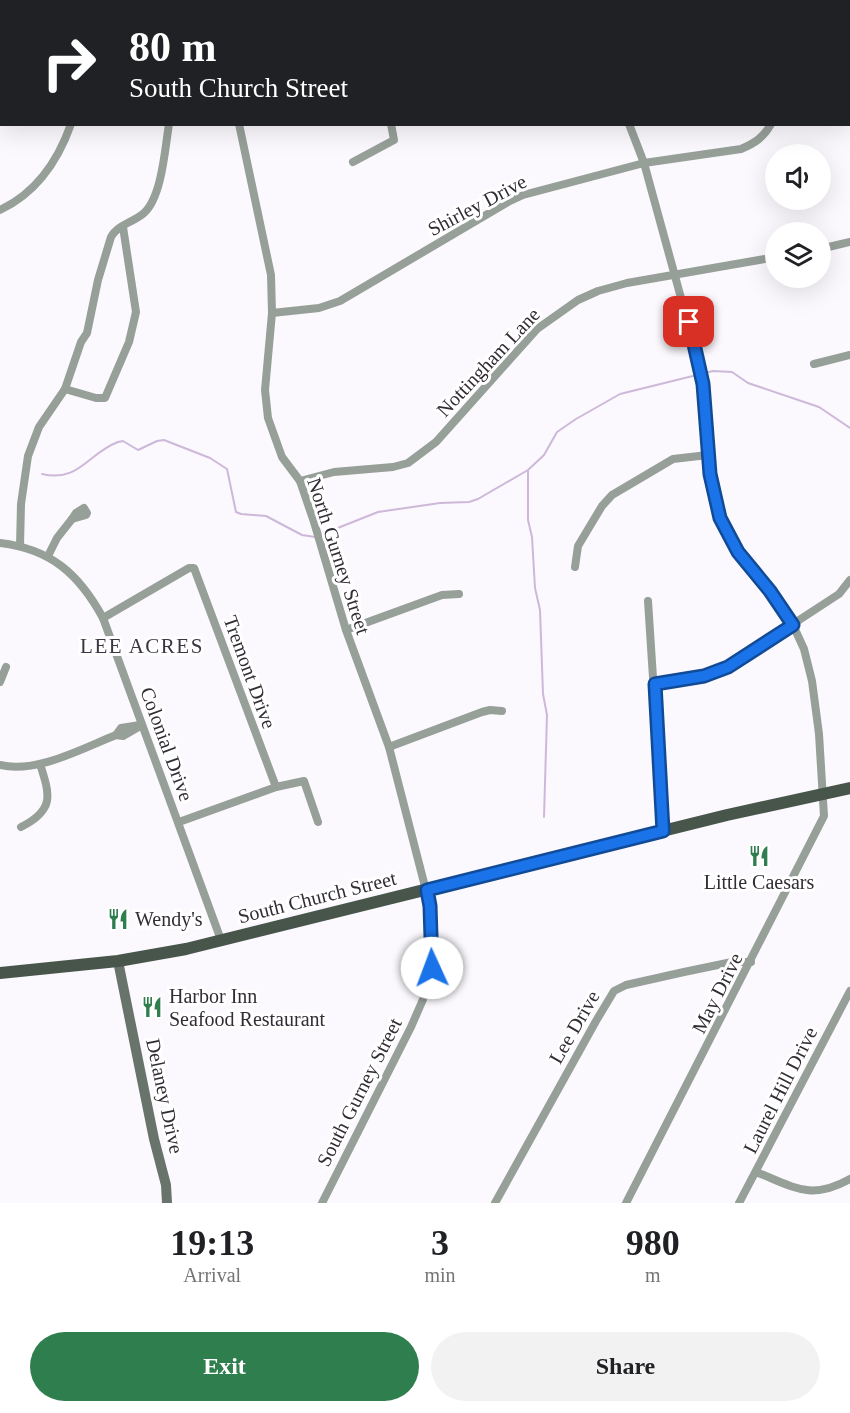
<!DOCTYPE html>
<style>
:root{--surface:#fff;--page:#f2f2f2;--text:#202124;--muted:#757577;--accent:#2f7e4e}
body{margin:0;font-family:"Times New Roman",serif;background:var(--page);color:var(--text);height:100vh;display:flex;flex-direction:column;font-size:22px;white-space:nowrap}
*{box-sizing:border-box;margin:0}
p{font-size:20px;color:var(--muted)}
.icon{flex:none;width:33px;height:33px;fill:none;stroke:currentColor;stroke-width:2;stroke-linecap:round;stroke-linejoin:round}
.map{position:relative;height:1203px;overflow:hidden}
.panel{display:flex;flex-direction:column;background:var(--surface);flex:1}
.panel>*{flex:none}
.guide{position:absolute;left:0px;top:0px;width:850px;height:126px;box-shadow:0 6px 24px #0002;background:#202124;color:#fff;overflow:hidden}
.controls{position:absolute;left:765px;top:144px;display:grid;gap:12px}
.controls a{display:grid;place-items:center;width:66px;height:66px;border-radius:50%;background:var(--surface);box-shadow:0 6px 24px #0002;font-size:30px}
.pin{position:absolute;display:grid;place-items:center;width:51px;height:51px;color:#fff;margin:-26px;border-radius:12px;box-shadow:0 3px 9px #0006}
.me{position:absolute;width:66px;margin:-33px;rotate:358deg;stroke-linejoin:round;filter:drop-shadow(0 0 4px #0008)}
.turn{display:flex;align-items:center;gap:21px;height:126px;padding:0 30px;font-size:27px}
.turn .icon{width:78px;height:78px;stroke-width:2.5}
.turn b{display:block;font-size:42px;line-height:51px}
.eta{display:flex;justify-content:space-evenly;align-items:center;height:102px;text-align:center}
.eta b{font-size:36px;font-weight:700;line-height:42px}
.primary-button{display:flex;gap:12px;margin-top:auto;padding:12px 30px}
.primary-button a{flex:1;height:69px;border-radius:36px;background:var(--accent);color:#fff;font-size:24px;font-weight:700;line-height:69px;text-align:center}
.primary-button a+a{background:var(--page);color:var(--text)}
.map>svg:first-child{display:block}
</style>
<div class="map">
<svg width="850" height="1203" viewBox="0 0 850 1203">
<rect width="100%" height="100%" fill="#fbf9fd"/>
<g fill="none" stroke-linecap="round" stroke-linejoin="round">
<g stroke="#ceb8da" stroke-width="2">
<path d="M 528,471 L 528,520 L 532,537 L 535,588 L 540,610 L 543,694 L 547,715 L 544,817"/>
<path d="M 42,474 C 79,483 88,453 118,442 L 123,441 L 138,450 L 157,441 L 164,440 L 210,458 L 227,469 L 236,512 L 241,514 L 266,516 L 302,535 L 315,537 L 378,512 L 440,503 L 469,502 L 478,499 L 528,470 L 544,455 L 557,432 L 576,419 L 620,394 L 713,371 L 732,372 L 748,383 L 819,407 L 850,428"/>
</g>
<g stroke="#979f99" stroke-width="8">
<path d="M 229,0 L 229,2"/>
<path d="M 590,0 L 590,2"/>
<path d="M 100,2 L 100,0"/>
<path d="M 849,90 L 850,90"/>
<path d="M 239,124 L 271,275 L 272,313 L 265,390 L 268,418 L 282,457 L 300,481 L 314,522 L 346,630 L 389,747 L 430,906 L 432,968 L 428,988 L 411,1027 L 322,1203"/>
<path d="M 353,162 L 394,140 L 391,124"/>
<path d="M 0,210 C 36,193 58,161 71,124"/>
<path d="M 820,249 L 850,242"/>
<path d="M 272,313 L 319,308 L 340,301 L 508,202 L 523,195 L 644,163 L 741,149 C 755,143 763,138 771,124"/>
<path d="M 814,364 L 850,355"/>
<path d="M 65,389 L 96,398 L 105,398 L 129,342 L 136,312 L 123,227"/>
<path d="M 300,481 L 334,472 L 393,467 L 408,463 L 436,442 L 537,329 L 578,300 L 598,291 L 627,283 L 776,257"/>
<path d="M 84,508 L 87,513 L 86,515 L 72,519 L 76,513 Z"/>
<path d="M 0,543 C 51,549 79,574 103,618 L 221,940"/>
<path d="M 20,546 L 21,504 L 28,456 L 39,427 L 65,389 L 81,342 L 87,333 L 98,280 L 111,237 C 117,225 134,222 144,213 C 162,197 165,148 169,124"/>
<path d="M 48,556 L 57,538 L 72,519"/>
<path d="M 575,567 L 578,546 L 602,506 L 612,495 L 673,459 L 708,455"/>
<path d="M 648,601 L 663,831"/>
<path d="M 103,618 L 189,568 L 194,568 L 276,787"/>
<path d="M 346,630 L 442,595 L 459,594"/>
<path d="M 0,682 L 6,667"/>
<path d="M 655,684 L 704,676 L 727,667 L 839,594 L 850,580"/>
<path d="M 116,735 L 121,728 L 140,725"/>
<path d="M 389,747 L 482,712 L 490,710 L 502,711"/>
<path d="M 0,765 C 36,774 83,748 116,735 L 123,736 L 142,725"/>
<path d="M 179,822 L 276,787 L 304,781 L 318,822"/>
<path d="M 21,827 C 55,810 50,795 40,764"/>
<path d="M 756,1172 C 794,1187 811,1201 850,1179"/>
<path d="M 495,1203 L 596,1021 L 614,991 L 626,985 L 684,972 L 732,962 L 751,962"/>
<path d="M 626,1203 L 824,816 L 819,734 L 812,681 L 804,649 L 793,625 L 770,591 L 738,552 L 720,518 L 714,498 L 710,474 L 703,384 L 698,360 L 644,163 L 629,124"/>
<path d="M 739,1203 L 850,991"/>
</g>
<g stroke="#68736b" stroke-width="10">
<path d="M 664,2 L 666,0"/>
<path d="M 0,38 L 2,38"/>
<path d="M 118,961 L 154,1139 L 166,1185 L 167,1203"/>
</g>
<path stroke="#48554b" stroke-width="12" d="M 0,973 L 118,961 L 186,949 L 727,815 L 850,788"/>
</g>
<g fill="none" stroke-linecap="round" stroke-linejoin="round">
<defs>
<path id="route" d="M 432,968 L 430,906 L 427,890 L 663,831 L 655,684 L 704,676 L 728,667 L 793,625 L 770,591 L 738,552 L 720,518 L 710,474 L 703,384 L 689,322"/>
</defs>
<use href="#route" stroke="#114b97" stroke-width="15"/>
<use href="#route" stroke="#1a73e8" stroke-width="10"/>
</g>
<defs>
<symbol id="restaurant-bare" viewBox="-9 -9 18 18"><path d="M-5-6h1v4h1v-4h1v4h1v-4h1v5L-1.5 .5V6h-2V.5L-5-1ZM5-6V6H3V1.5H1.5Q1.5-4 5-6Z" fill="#2f7e4e" stroke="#fff" stroke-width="2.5" paint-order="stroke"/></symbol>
</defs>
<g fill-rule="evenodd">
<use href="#restaurant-bare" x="744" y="841" width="30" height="30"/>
<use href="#restaurant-bare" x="103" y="904" width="30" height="30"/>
<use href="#restaurant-bare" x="137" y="992" width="30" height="30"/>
</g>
<g text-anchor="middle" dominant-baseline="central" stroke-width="6" stroke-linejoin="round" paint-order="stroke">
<g font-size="20" fill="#322d34" stroke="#fff">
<text transform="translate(477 205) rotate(-28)">Shirley Drive</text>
<text transform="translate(488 362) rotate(-47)">Nottingham Lane</text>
<text transform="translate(339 556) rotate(72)">North Gurney Street</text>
<text transform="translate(250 672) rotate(70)">Tremont Drive</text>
<text transform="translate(167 744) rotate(70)">Colonial Drive</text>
<text transform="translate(317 897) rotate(-14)">South Church Street</text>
<text transform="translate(717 993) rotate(-63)">May Drive</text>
<text transform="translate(574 1027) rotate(-60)">Lee Drive</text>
<text transform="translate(780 1090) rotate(-63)">Laurel Hill Drive</text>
<text transform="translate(359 1092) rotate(-63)">South Gurney Street</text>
<text transform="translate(165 1096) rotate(78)">Delaney Drive</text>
</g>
<g font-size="20" fill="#322d34" stroke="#fff" text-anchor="start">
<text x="759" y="882" text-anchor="middle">Little Caesars</text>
<text x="135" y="919">Wendy's</text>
<text x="169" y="996">Harbor Inn<tspan x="169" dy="23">Seafood Restaurant</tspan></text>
</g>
<g font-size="21" letter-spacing="1.5" fill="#3e3543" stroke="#fff">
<text x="142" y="646">LEE ACRES</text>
</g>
</g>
</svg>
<div class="controls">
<a><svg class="icon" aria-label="sound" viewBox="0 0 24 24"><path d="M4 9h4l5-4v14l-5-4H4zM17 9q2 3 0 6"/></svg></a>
<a><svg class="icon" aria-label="layers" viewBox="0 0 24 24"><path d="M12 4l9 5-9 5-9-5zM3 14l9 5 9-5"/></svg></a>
</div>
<div class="pin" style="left:689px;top:322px;background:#d93025"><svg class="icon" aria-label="arrive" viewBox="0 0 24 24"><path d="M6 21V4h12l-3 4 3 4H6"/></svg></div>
<svg class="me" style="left:432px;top:968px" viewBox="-20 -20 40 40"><circle r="19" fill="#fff"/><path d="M0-13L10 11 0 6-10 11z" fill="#1a73e8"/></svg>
<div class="guide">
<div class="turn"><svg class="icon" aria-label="right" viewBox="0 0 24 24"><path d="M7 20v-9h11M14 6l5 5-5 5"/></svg><div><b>80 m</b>South Church Street</div></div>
</div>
</div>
<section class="panel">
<div class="eta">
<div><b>19:13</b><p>Arrival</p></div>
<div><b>3</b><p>min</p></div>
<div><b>980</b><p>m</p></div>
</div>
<div class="primary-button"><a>Exit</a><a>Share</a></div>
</section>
